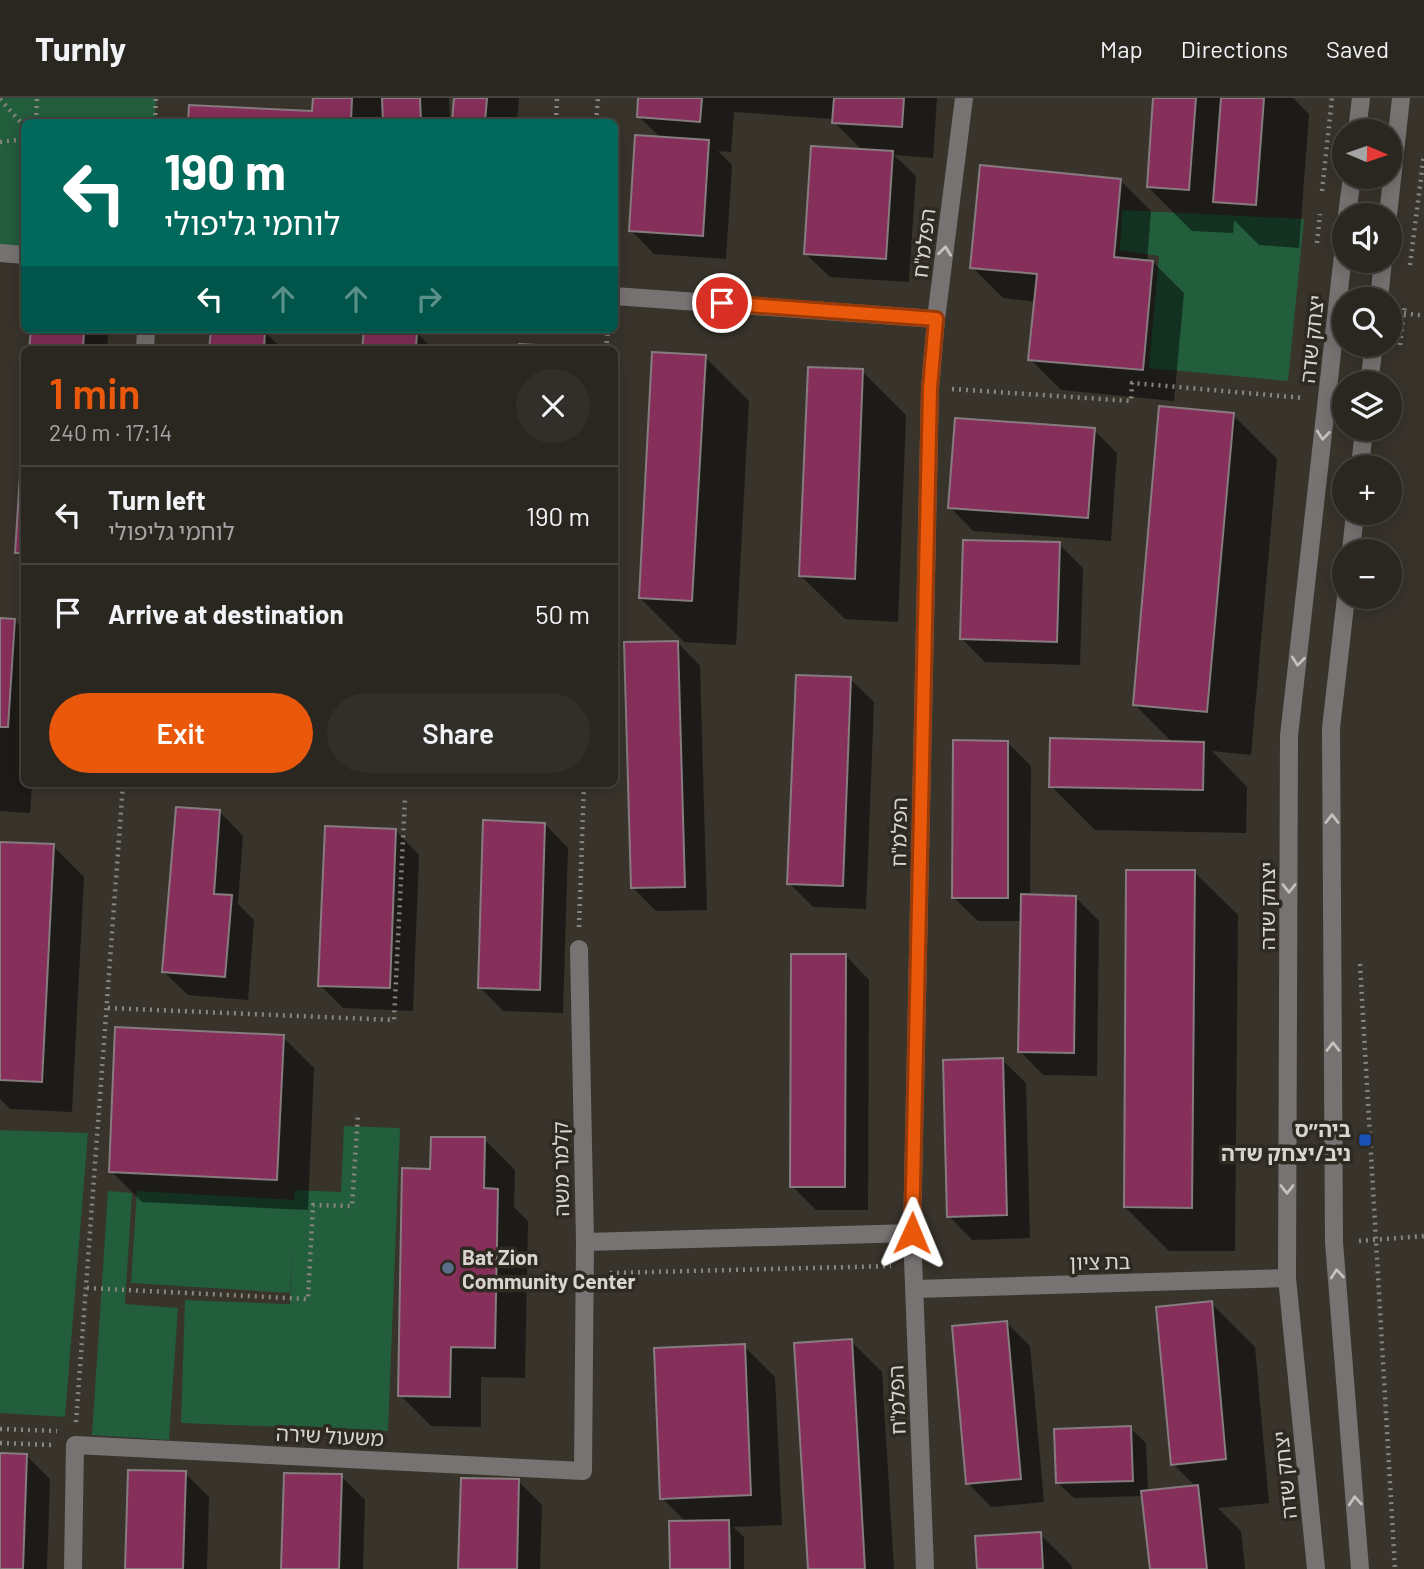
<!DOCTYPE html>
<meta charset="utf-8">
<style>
:root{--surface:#2a2620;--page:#322e29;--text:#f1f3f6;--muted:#a5a5a5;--line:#46433e;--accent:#ea580c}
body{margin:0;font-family:Barlow,"Noto Sans Hebrew",sans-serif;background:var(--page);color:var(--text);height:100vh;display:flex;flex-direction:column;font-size:26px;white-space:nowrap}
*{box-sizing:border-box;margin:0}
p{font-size:23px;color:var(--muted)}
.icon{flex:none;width:38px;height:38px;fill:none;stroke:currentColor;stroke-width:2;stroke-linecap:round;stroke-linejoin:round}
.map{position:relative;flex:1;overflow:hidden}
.drawer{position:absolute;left:21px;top:248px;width:597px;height:441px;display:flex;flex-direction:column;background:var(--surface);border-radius:10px;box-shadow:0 4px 18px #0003,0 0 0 2px var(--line)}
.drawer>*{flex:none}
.top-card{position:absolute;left:21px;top:21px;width:597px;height:214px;border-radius:10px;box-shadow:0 4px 18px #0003,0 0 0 2px var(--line);background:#00695c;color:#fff;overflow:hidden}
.needle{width:46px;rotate:92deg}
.controls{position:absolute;left:1332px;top:21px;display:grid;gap:14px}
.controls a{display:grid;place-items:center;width:70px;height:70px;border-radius:50%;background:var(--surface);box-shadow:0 4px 18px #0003,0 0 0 2px var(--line);font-size:35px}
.pin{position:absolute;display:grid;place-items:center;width:60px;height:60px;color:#fff;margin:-30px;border:4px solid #fff;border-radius:50%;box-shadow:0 2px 7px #0007}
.me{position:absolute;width:77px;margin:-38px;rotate:1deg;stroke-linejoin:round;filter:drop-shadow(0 0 5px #0008)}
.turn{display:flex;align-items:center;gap:24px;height:147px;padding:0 28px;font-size:32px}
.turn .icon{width:91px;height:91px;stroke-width:2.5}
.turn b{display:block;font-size:49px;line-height:60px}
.lanes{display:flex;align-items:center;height:66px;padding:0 28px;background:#0003;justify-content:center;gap:35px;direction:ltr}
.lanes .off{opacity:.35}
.round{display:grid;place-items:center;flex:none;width:74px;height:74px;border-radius:37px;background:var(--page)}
.overview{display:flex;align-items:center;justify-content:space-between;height:119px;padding:0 28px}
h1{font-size:42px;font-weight:600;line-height:52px;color:var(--accent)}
.button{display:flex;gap:14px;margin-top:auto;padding:14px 28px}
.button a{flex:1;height:80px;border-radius:42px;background:var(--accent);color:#fff;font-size:28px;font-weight:600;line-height:80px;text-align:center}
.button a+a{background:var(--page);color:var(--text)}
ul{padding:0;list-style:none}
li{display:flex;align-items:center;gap:21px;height:98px;padding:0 28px;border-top:2px solid var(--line)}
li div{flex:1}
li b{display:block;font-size:26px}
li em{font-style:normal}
header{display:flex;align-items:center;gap:42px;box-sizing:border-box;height:98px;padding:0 35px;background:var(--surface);border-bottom:2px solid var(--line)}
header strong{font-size:33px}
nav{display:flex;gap:38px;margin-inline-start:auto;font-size:24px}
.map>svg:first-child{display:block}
</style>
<header>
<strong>Turnly</strong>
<nav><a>Map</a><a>Directions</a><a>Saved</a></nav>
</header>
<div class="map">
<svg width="1424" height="1471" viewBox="0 0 1424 1471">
<rect width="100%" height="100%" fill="#38332b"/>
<g fill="#225d3c">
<path d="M 0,0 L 156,0 L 155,24 L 24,24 L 24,157 L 0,155 Z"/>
<path d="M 1122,112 L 1304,121 L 1288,283 L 1149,270 L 1159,158 L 1120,152 Z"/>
<path d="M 344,1028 L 400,1030 L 388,1333 L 181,1325 L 185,1202 L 290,1206 L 293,1148 L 290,1195 L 131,1185 L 137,1093 L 294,1102 L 295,1092 L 341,1094 Z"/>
<path d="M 0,1032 L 88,1035 L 65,1319 L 0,1315 Z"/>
<path d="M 108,1093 L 132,1095 L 125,1206 L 178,1210 L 169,1342 L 92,1337 Z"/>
</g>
<g fill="#0007">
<path d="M 315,0 L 449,0 L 450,24 L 190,24 L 191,9 L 314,15 Z"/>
<path d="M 455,0 L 519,0 L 517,24 L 454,24 Z"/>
<path d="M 640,0 L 937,0 L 933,60 L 894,57 L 916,78 L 909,184 L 830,179 L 806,156 L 863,53 L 834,24 L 834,21 L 734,14 L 731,54 L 718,53 L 732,67 L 726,161 L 654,156 L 631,132 L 661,40 L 638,18 Z"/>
<path d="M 1155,0 L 1293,0 L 1309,16 L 1299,150 L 1259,147 L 1234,122 L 1233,135 L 1192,133 L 1148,89 Z"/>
<path d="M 1120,82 L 1151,113 L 1147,164 L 1153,164 L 1184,195 L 1174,303 L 1061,292 L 1030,261 L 1036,204 L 1003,200 L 972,169 Z"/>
<path d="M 32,231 L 101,231 L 108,238 L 107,252 L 31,252 Z"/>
<path d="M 213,231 L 264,233 L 283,252 L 211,252 Z"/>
<path d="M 416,234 L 434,252 L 364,252 Z"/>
<path d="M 705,259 L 749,303 L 736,547 L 684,544 L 640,500 Z"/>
<path d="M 862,273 L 906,317 L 898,524 L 845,521 L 801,478 Z"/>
<path d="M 1233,317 L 1277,361 L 1251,657 L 1212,653 L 1247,689 L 1246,735 L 1095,732 L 1051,688 L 1173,645 L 1135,607 Z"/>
<path d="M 1094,332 L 1117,355 L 1111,443 L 973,433 L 950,409 Z"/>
<path d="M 24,341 L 24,462 L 16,454 Z"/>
<path d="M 1059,446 L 1083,470 L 1080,567 L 985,564 L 962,541 Z"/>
<path d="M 0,521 L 15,523 L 24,532 L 24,686 L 32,686 L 30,715 L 0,713 Z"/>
<path d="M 677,544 L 700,568 L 707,812 L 656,813 L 633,790 Z"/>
<path d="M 850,581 L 874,604 L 866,811 L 813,809 L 789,785 Z"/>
<path d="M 1007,644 L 1031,668 L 1030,798 L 1075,799 L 1099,823 L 1097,978 L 1043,977 L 1020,953 L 1022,823 L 978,823 L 954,800 Z"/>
<path d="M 220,714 L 243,738 L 238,806 L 254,822 L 248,902 L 188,897 L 164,874 Z"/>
<path d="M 545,726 L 568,750 L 563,915 L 503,913 L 480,889 Z"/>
<path d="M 396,733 L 419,757 L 413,913 L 343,910 L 320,887 Z"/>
<path d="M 0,745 L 53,748 L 84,779 L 72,1014 L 10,1011 L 0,1001 Z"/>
<path d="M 1194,774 L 1238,817 L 1235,1153 L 1169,1153 L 1125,1109 Z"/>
<path d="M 846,858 L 869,882 L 868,1112 L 816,1112 L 792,1088 Z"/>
<path d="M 283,939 L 314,970 L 308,1112 L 142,1104 L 111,1073 Z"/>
<path d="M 1002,962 L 1026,985 L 1030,1140 L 972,1142 L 949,1118 Z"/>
<path d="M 484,1041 L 515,1072 L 514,1109 L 528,1123 L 525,1280 L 481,1279 L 481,1329 L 431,1328 L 400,1297 L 432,1073 Z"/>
<path d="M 1211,1205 L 1255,1249 L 1269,1405 L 1218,1410 L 1241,1433 L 1245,1471 L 1152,1471 L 1144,1398 L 1074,1400 L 1058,1385 L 1130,1330 L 1146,1345 L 1148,1394 L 1196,1389 L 1173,1366 Z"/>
<path d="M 1006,1224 L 1030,1248 L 1044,1404 L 991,1409 L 968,1385 Z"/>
<path d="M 851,1243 L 882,1274 L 894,1471 L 809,1471 Z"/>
<path d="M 744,1248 L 775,1279 L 782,1427 L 733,1429 L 744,1439 L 744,1471 L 731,1471 L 731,1437 L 727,1437 L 728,1471 L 672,1471 L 686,1424 L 662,1400 Z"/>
<path d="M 0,1357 L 26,1357 L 50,1381 L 47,1471 L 0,1471 Z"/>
<path d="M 185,1375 L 209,1399 L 207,1471 L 127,1471 Z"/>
<path d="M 341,1378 L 365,1402 L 363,1471 L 283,1471 Z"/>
<path d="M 518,1383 L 542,1407 L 540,1471 L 460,1471 Z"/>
<path d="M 1040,1436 L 1071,1467 L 1072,1471 L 978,1471 Z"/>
</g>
<g fill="#862f5a" stroke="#877b80" stroke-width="2">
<path d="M 313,0 L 352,0 L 351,24 L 188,24 L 189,7 L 312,13 Z"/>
<path d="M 382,0 L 420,0 L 421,24 L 383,24 Z"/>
<path d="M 454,0 L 487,0 L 485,24 L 452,24 Z"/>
<path d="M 638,0 L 702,0 L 700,24 L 637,19 Z"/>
<path d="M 834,0 L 904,0 L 902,29 L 832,25 Z"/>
<path d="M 1153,0 L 1196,0 L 1189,92 L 1147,89 Z"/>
<path d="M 1221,0 L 1264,0 L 1256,107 L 1213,104 Z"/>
<path d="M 635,37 L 709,42 L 703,138 L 629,133 Z"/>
<path d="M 811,48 L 893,53 L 886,161 L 804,156 Z"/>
<path d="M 980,67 L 1121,81 L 1114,159 L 1153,163 L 1143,272 L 1028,262 L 1037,176 L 970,170 Z"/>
<path d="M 31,231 L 84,231 L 83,252 L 29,252 Z"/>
<path d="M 211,231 L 265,231 L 264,252 L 209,252 Z"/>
<path d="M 364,231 L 417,232 L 416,252 L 362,252 Z"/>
<path d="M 519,246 L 572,249 L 572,252 L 518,252 Z"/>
<path d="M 652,254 L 706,257 L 692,503 L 639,500 Z"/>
<path d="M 808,269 L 863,271 L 855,481 L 799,478 Z"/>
<path d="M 1159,308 L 1234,315 L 1207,614 L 1133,607 Z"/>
<path d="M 24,316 L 24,455 L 15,455 Z"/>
<path d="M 955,320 L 1095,330 L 1088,420 L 948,410 Z"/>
<path d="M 963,442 L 1060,444 L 1057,544 L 960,541 Z"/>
<path d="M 0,520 L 15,521 L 8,629 L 0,629 Z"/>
<path d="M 678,543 L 685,789 L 631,790 L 624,544 Z"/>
<path d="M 796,577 L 851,579 L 843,788 L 787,786 Z"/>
<path d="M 1050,640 L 1204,644 L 1203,692 L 1049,689 Z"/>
<path d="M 953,642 L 1008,643 L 1008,800 L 952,800 Z"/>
<path d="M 176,709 L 220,712 L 214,796 L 232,797 L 225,879 L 162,874 Z"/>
<path d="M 483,722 L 545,725 L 540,892 L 478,890 Z"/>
<path d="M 325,728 L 396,731 L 390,890 L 318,888 Z"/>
<path d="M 0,744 L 54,746 L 42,984 L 0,982 Z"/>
<path d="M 1126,772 L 1195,772 L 1192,1110 L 1124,1109 Z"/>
<path d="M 1021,796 L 1076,798 L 1074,955 L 1018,954 Z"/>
<path d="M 791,856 L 846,856 L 845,1089 L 790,1089 Z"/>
<path d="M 115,929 L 284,937 L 277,1082 L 109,1074 Z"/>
<path d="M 1003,960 L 1007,1117 L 947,1119 L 943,962 Z"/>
<path d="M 431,1039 L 485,1039 L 484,1090 L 498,1091 L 495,1250 L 451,1249 L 450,1299 L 398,1298 L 402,1070 L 430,1071 Z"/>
<path d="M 1212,1203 L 1226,1361 L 1171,1367 L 1156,1209 Z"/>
<path d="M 1007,1223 L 1021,1381 L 966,1386 L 952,1228 Z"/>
<path d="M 852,1241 L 865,1471 L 808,1471 L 794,1245 Z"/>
<path d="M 745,1246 L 751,1397 L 660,1401 L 654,1250 Z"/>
<path d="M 1131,1328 L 1133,1383 L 1056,1385 L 1054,1331 Z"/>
<path d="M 0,1355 L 27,1356 L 23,1471 L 0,1471 Z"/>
<path d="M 128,1372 L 186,1373 L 183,1471 L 125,1471 Z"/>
<path d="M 284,1375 L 342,1376 L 339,1471 L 281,1471 Z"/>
<path d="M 461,1380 L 519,1381 L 517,1471 L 458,1471 Z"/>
<path d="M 1198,1387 L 1207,1471 L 1150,1471 L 1141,1393 Z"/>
<path d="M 729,1422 L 730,1471 L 670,1471 L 669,1423 Z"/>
<path d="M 1041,1434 L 1043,1471 L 977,1471 L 975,1438 Z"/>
</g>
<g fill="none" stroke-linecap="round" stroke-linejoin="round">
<g stroke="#89857f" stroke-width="4.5" stroke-dasharray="2 5" stroke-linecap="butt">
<path d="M 0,1 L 24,28"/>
<path d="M 36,24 L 37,0"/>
<path d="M 155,24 L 156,0"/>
<path d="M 556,24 L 557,0"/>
<path d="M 596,24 L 598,0"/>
<path d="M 0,44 L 24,41"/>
<path d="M 1322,93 L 1332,0"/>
<path d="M 1317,145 L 1320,116"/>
<path d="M 1410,167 L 1424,56"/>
<path d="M 1404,215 L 1424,218"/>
<path d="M 1400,247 L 1405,207"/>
<path d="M 606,252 L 608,231"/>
<path d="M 952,291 L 1131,303 L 1132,285 L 1304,300"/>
<path d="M 1390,330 L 1395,290"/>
<path d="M 579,829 L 584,686"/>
<path d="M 1360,866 L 1395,1471"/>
<path d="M 108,910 L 394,922 L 405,701"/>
<path d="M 1359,1143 L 1424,1138"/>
<path d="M 610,1175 L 891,1168"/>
<path d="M 87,1190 L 308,1201 L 313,1107 L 352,1108 L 358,1016"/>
<path d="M 76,1324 L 123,686"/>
<path d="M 0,1331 L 57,1333"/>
<path d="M 0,1345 L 53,1347"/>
</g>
<g stroke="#787373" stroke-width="18">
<path d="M 1357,33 L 1361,0"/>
<path d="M 1347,117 L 1352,79"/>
<path d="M 1388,117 L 1401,0"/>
<path d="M 0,155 L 24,157"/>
<path d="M 614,198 L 936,221"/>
<path d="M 1379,201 L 1383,163"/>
<path d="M 145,252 L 146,231"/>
<path d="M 1369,285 L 1374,247"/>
<path d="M 1360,369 L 1364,331"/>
<path d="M 1351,453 L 1355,415"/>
<path d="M 1346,499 L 1331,630 L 1334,1144 L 1360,1471"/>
<path d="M 585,1144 L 912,1135"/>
<path d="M 915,1191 L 1287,1180"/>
<path d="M 73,1471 L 75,1347 L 583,1373 L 585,1144 L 579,851"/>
<path d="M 925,1471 L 912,1135 L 930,290 L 936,221 L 964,0"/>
<path d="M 1316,1471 L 1287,1180 L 1289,638 L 1344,148"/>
</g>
</g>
<defs><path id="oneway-chevron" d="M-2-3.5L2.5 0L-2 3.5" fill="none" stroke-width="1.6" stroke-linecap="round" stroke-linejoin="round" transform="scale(1.75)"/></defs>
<g stroke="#c5c1bd">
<use href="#oneway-chevron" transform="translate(945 153) rotate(-83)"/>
<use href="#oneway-chevron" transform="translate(1323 337) rotate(96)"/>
<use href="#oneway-chevron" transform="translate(1298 563) rotate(96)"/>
<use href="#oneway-chevron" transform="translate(1332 721) rotate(-90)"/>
<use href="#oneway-chevron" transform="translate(1289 790) rotate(90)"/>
<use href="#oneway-chevron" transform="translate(1333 949) rotate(-90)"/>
<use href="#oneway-chevron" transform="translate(1287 1091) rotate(90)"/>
<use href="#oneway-chevron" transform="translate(1337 1176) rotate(-95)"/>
<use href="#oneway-chevron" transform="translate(1355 1403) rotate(-95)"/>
</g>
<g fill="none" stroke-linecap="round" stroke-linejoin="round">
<defs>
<path id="route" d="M 722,205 L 936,221 L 930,290 L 912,1135"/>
</defs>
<use href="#route" stroke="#983908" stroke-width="18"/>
<use href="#route" stroke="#ea580c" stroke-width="12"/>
</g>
<rect fill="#1a4fb4" stroke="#2e2921" stroke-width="2.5" x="1358" y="1035" width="14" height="14" rx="3.5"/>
<circle fill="#5c6f8a" stroke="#2e2921" stroke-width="2.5" cx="448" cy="1170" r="7"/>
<g text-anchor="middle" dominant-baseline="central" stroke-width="7" stroke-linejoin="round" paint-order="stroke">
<g font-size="21" fill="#d8d5d0" stroke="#2e2921">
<text transform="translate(923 145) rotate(-83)">הפלמ"ח</text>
<text transform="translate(1311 241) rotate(-84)">יצחק שדה</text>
<text transform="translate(898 734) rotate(-89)">הפלמ"ח</text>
<text transform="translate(1266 808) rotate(-90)">יצחק שדה</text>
<text transform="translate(560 1071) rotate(-91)">קלמר משה</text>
<text transform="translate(1100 1163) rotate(-1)">בת ציון</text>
<text transform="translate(896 1302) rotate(-92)">הפלמ"ח</text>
<text transform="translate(330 1337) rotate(3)">משעול שירה</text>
<text transform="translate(1284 1377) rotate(-96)">יצחק שדה</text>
</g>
<g font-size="21" font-weight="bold" fill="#d8d5d0" stroke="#2e2921" text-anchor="end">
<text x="1351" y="1030">ביה״ס<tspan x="1351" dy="24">ניב/יצחק שדה</tspan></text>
<text x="462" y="1158" text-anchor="start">Bat Zion<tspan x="462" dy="24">Community Center</tspan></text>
</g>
</g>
</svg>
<div class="controls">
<a><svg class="needle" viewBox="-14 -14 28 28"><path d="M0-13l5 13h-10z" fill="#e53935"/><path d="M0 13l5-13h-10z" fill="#a5a5a5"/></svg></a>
<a><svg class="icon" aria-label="sound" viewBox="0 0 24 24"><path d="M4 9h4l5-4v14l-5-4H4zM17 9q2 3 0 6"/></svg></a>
<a><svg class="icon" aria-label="search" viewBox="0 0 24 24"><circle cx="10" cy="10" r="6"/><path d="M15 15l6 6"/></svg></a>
<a><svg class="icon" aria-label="layers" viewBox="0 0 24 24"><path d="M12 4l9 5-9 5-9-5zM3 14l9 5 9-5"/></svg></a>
<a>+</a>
<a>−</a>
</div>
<div class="pin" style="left:722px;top:205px;background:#d93025"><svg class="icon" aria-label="arrive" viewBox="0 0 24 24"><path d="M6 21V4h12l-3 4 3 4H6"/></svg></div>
<svg class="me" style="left:912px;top:1135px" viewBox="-20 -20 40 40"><path d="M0-17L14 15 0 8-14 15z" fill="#ea580c" stroke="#fff" stroke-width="4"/></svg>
<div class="top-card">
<div class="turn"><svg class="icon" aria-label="left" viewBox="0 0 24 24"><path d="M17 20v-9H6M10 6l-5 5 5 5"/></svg><div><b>190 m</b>לוחמי גליפולי</div></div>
<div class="lanes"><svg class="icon" aria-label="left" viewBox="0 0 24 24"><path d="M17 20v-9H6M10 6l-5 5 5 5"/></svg><svg class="icon off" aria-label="ahead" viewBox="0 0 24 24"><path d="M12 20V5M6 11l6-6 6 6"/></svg><svg class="icon off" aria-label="ahead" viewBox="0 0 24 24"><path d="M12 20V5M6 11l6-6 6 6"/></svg><svg class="icon off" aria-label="right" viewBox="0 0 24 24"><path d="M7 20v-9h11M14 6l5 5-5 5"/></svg></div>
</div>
<section class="drawer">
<div class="overview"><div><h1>1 min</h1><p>240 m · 17:14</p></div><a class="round"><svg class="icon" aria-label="close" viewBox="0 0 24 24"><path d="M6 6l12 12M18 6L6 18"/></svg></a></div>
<ul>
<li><svg class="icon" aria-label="left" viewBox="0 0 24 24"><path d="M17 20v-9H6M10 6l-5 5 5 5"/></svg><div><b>Turn left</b><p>לוחמי גליפולי</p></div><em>190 m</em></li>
<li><svg class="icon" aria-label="arrive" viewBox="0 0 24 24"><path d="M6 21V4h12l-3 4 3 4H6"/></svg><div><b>Arrive at destination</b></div><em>50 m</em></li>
</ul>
<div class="button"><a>Exit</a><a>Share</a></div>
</section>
</div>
